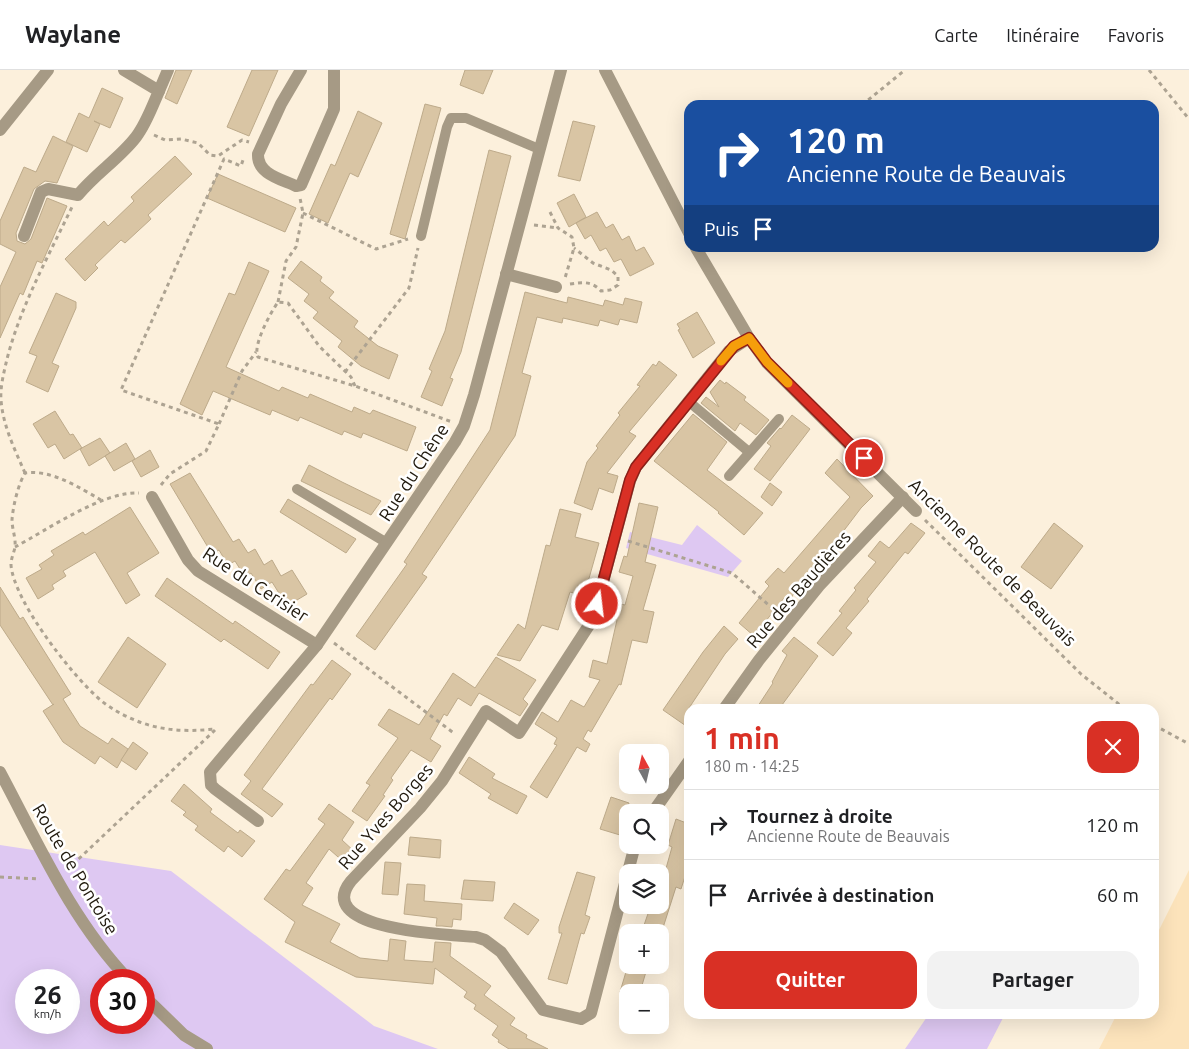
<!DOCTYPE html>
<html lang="fr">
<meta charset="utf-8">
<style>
:root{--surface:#fff;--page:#f2f2f2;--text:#202124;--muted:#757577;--line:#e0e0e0;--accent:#d93025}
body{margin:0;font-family:Ubuntu,sans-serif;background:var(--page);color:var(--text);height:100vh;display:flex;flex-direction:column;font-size:19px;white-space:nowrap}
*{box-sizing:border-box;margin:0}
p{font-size:16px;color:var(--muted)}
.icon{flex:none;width:28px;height:28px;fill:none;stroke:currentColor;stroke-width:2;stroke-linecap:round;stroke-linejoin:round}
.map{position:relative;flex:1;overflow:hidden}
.panel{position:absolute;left:684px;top:634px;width:475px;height:315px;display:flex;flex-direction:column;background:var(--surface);border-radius:15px;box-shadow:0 5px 20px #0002}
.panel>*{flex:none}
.top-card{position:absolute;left:684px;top:30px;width:475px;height:152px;border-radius:15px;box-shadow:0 5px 20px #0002;background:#1a4fa0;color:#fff;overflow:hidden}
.needle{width:32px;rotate:352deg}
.fabs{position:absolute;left:619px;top:674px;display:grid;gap:10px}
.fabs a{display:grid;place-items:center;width:50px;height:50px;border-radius:10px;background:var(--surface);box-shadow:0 5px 20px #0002;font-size:25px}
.speed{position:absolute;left:15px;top:899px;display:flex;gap:10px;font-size:25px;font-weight:700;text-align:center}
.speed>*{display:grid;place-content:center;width:65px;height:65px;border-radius:50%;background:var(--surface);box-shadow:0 5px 20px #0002;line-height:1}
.speed small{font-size:12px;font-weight:400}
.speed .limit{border:8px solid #d22;background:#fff;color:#111}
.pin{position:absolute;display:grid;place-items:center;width:42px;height:42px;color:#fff;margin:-21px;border:2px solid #fff;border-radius:50%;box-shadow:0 1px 5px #0007}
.me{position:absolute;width:55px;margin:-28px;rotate:15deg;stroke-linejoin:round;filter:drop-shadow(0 0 4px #0008)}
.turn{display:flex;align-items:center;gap:18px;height:105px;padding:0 20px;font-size:22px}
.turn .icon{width:65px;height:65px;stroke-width:2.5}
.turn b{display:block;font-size:35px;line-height:42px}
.then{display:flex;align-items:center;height:48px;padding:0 20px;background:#0003;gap:10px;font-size:19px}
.round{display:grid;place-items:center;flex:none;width:52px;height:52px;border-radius:15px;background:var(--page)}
.headline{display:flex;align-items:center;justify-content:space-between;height:85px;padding:0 20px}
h1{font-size:30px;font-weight:600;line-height:38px;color:var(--accent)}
.cta{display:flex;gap:10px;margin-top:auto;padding:10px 20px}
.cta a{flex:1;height:58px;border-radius:15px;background:var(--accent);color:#fff;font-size:20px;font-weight:600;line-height:58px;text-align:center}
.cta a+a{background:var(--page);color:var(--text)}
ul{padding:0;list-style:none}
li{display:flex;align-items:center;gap:15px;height:70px;padding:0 20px;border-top:1px solid var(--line)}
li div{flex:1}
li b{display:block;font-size:19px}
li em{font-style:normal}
header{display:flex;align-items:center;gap:30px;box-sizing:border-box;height:70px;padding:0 25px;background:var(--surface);border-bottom:1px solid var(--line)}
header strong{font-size:24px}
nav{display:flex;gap:28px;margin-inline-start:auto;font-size:18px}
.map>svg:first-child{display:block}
</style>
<header>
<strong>Waylane</strong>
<nav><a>Carte</a><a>Itinéraire</a><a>Favoris</a></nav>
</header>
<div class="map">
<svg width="1189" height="979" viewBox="0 0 1189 979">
<rect width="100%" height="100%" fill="#fcf0dc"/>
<path fill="#fce3bb" d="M 1189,800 L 1189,979 L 1099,979 L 1117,944 L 1154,944 L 1154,870 Z"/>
<g fill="#dec8f2" fill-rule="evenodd">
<path d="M 697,455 L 742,491 L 728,507 L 626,478 L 630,462 L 682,475 Z"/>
<path d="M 0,775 L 171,801 L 374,956 L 438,979 L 0,979 ZM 26,910 L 69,910 L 69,952 L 26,952 ZM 101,910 L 144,910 L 144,952 L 101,952 Z"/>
<path d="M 929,944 L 1005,944 L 987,979 L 905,979 Z"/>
</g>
<g fill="#d9c5a4" stroke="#bdaa8a">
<path d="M 176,0 L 192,0 L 177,34 L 165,28 Z"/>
<path d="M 252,0 L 278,0 L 249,66 L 227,57 Z"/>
<path d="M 465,0 L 493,0 L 483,24 L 460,15 Z"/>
<path d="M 102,18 L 123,28 L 110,58 L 94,51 L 100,54 L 87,82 L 66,72 L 79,43 L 89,48 Z"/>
<path d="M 425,34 L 441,38 L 405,169 L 390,164 Z"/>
<path d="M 358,41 L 382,53 L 358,107 L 350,103 L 328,153 L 309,144 L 331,94 L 335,96 Z"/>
<path d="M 573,51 L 595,56 L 580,111 L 558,106 Z"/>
<path d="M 53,66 L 73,76 L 57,113 L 45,111 L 34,119 L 16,163 L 17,171 L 25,174 L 31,169 L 47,128 L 67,136 L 42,193 L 37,191 L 23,225 L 20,223 L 0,268 L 0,217 L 16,182 L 0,174 L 0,151 L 24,97 L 36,102 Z"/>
<path d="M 489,80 L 511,86 L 461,282 L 450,308 L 453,309 L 442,336 L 421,327 L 432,301 L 429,299 L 445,261 Z"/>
<path d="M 175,86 L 192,104 L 148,145 L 151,149 L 125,173 L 121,170 L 95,195 L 98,198 L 85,211 L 65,189 L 104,151 L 108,156 L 134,131 L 131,127 Z"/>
<path d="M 218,104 L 296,138 L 285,162 L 207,128 Z"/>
<path d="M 574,124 L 586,147 L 569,157 L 557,133 Z"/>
<path d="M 597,142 L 606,158 L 613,154 L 622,170 L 629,166 L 636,181 L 644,177 L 654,194 L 630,206 L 621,189 L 614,192 L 606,178 L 600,181 L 591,165 L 585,169 L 576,153 Z"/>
<path d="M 301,191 L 322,207 L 320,211 L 334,222 L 329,228 L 358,251 L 354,257 L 378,276 L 398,285 L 389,309 L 361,296 L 338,277 L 342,271 L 313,248 L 318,242 L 304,231 L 309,224 L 288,208 Z"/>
<path d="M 249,192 L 269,201 L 226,297 L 279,321 L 282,317 L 308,328 L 310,324 L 352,342 L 354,337 L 370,344 L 373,340 L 416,357 L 407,381 L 363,363 L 361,368 L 344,361 L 342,365 L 300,347 L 298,351 L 272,340 L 270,345 L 213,321 L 202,345 L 180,334 L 229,223 L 235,225 Z"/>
<path d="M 525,222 L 567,233 L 568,227 L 603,236 L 605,230 L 623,235 L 625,228 L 642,232 L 637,253 L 620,249 L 618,255 L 600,250 L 598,256 L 563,248 L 562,253 L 537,247 L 522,303 L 531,306 L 515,366 L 422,504 L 427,507 L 375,580 L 356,566 L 407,494 L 404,492 L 490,360 Z"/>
<path d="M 56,223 L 76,232 L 76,238 L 52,293 L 59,296 L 48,322 L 26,312 L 37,286 L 29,283 Z"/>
<path d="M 697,242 L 715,273 L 693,288 L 678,260 L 680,259 L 677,254 Z"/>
<path d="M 659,291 L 677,305 L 629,362 L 636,366 L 607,403 L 618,406 L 613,423 L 599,418 L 592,440 L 574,433 L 587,392 L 598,378 L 596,376 L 620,345 L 618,343 L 640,316 L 637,315 L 653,294 L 656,296 Z"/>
<path d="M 720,310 L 725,314 L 726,312 L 746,327 L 744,330 L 769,350 L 756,365 L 740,353 L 735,361 L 701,333 L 706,327 L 719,337 L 710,322 Z"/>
<path d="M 55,341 L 70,365 L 73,364 L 82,378 L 80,379 L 100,368 L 110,383 L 89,396 L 80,379 L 64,389 L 55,374 L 48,378 L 33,354 Z"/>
<path d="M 693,344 L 727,372 L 707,400 L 763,443 L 744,465 L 718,443 L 719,442 L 654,391 Z"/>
<path d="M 792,345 L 810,359 L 770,411 L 754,399 L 771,376 L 767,373 L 780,358 L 781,359 Z"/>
<path d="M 126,373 L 135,389 L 114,401 L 105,386 Z"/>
<path d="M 150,380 L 159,397 L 141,407 L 132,391 Z"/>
<path d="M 837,389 L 873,426 L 861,438 L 820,492 L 818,490 L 788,532 L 784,528 L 754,566 L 739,553 L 769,516 L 765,512 L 778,498 L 784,503 L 850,427 L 825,403 Z"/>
<path d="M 309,395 L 342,412 L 381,431 L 371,445 L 301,411 Z"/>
<path d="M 190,403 L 233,472 L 239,469 L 248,483 L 255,479 L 264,495 L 272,490 L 281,506 L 292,500 L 307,524 L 287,536 L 272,512 L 261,519 L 251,503 L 245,507 L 235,491 L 228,495 L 219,480 L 212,484 L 170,414 Z"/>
<path d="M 770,413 L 782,422 L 772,436 L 761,427 Z"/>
<path d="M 288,429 L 356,469 L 346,483 L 280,442 Z"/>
<path d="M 639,433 L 658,437 L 645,492 L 656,495 L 643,540 L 654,542 L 647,573 L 632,570 L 621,615 L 619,614 L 591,662 L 588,660 L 583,669 L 590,674 L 586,682 L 577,677 L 547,728 L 530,717 L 557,675 L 554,674 L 557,668 L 535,654 L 542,642 L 558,652 L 571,630 L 584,637 L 600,610 L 589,607 L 593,590 L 607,594 L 617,550 L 607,547 L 611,532 L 625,535 L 633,506 L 619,502 L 624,486 L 627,487 Z"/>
<path d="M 130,437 L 159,483 L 127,503 L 140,525 L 126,534 L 95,482 L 63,501 L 66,506 L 52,515 L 54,519 L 38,529 L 26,508 L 42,499 L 39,495 L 54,485 L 51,481 L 83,462 L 85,465 Z"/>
<path d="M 560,439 L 581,444 L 575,467 L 599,473 L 584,526 L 570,522 L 558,560 L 542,555 L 520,591 L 497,585 L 518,554 L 525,559 L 546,475 L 550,476 Z"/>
<path d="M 911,453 L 925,463 L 908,484 L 905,482 L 867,529 L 869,531 L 846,558 L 852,563 L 833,586 L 817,573 L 842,543 L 839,541 L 856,520 L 854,518 L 876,492 L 868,486 L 880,471 L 889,478 Z"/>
<path d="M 1054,453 L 1083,476 L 1051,519 L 1021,497 Z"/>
<path d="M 167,508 L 233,554 L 235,551 L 280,582 L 268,599 L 224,569 L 221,572 L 155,526 Z"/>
<path d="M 0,517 L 20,549 L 23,547 L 31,560 L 71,624 L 63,629 L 80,656 L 108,674 L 112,668 L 128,679 L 117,698 L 100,686 L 95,694 L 63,672 L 43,641 L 54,634 L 53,635 L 0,555 Z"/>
<path d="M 724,556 L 738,569 L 725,584 L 689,638 L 689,658 L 663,640 L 703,582 Z"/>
<path d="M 128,567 L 166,594 L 137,638 L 98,612 Z"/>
<path d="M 794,567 L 818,586 L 779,639 L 756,639 L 773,613 L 772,612 L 787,585 L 782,581 Z"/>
<path d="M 496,587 L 536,610 L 523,629 L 528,634 L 520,646 L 479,623 L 471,636 L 458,628 L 447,646 L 444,644 L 430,669 L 441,676 L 431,692 L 411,680 L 391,708 L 393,710 L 383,725 L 385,726 L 367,751 L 352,741 L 370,715 L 366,713 L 398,668 L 378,655 L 389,639 L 419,655 L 453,603 L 475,618 Z"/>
<path d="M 332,590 L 351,604 L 332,630 L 330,628 L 262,719 L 283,734 L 272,747 L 241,724 L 251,711 L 244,705 L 311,614 L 313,615 Z"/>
<path d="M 133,672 L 148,683 L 136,700 L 121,690 Z"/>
<path d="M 469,687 L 495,704 L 492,708 L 527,726 L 517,744 L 488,728 L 491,724 L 459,703 Z"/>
<path d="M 184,714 L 212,739 L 210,742 L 238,763 L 240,760 L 255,771 L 242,787 L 228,776 L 224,782 L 195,760 L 198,756 L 183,745 L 186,742 L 171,731 Z"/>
<path d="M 611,727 L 629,733 L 620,765 L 600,759 Z"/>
<path d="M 329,734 L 354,752 L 342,770 L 356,783 L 346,794 L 329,779 L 306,813 L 313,818 L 302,835 L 340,854 L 330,872 L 360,888 L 388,891 L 390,869 L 406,871 L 404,890 L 433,892 L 435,872 L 451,873 L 450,886 L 491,916 L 484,925 L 515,948 L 510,955 L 527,965 L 526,968 L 548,979 L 509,979 L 498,972 L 499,970 L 492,965 L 498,956 L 474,939 L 476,935 L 464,927 L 467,922 L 435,898 L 433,914 L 356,907 L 285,872 L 295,852 L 264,829 L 286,799 L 290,801 L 325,754 L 318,749 Z"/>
<path d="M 676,749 L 689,754 L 689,773 L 685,784 L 689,786 L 689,794 L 681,819 L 676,817 L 661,864 L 643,858 L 651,835 L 660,835 L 660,820 L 672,777 L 668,775 Z"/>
<path d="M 410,767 L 441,770 L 440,788 L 408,785 Z"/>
<path d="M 385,792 L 401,793 L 398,825 L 382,824 Z"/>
<path d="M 577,802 L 595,807 L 585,845 L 590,847 L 584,864 L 581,863 L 567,914 L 548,909 L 562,863 L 559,863 L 559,857 Z"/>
<path d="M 464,810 L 495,812 L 493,831 L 461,829 Z"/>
<path d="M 407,814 L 425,815 L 424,831 L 462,834 L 461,850 L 453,849 L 452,857 L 442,856 L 436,856 L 437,848 L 404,844 Z"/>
<path d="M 514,833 L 539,850 L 528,865 L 504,848 Z"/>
<path d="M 628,895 L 648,895 L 640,922 L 620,922 Z"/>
</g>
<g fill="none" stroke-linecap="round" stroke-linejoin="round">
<g stroke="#ada392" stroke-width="3" stroke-dasharray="4 4" stroke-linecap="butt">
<path d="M 1149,0 L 1189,49"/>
<path d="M 862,35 L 905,0"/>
<path d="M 154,65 L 165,70 L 181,69 L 198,73 L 210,85 L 218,86 L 242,70 L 249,72"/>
<path d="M 550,142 L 558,158 L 572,167 L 574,178 L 565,208"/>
<path d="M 303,143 L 376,179 L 408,169"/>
<path d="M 534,155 L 557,158"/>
<path d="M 570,214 C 583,212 592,211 601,221 L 610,220 L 618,215 L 618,206 L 611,200 L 593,193 L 574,178"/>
<path d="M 278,232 L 286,191 L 296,177 L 303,143 L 300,128"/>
<path d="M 345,302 L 409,218 L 418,178"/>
<path d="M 355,316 L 351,307 L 319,276 L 288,233 L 278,232 C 271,242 252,276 258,287 L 355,316 L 452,352"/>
<path d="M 219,354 L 242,301 L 256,282"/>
<path d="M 25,403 C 15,380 3,356 1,330 C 0,317 4,302 7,289 C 21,235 48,187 72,137"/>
<path d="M 161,415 L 170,404 L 206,381 L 219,354 L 121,320 L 224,89 L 241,96 L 243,90"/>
<path d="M 101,430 C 80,418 51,399 25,403 C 18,415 13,436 12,450 C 12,459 16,468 15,477 C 14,483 11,488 11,495 C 14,531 69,601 95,625 C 105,635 117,642 130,648 C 158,661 185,662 215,659"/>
<path d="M 925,450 L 1081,604 L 1125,639"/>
<path d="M 628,471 L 732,503 L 779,544"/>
<path d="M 15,477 C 47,460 103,421 139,423"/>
<path d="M 334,573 L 455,664"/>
<path d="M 1154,655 L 1189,674"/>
<path d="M 67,800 L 215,660"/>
<path d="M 0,807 L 40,809"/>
</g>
<g stroke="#a69a85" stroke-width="10">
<path d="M 421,166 L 447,57 L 451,48 L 466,48 L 539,79"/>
<path d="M 688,331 L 749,382"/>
<path d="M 729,406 L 779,349"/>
<path d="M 297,419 L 387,473"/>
</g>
<g stroke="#a69a85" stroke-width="12">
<path d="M 301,0 L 281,34 L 258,84 C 257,104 281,109 296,116 L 301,115 L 334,39 L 334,0"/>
<path d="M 605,0 L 689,163"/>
<path d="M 159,21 L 168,0"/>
<path d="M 0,60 L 48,0"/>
<path d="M 24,166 L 41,122 L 48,119 L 78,125 C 95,104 120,88 136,67 C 146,54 152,37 159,21 L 124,0"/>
<path d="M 696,178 L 749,268 L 767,293 L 916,441"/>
<path d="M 506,204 L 556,217"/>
<path d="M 152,427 L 188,490 L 198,501 L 317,575"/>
<path d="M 724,639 L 759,590 L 819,516 L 903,427"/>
<path d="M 0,702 C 38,773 72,851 129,910"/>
<path d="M 653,742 L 689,691"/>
<path d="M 258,751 L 215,719 L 211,715 L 210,702 L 317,575 L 455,372 L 464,356 L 474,325 L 561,0"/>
<path d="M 635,775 L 591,943 L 581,949 L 543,940 L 501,882 L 485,870 L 476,867 C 453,865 311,861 351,811 L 420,738 L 442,711 L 486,641 L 519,663 L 593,549 L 630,411 L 636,397 L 729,281 L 749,268"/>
<path d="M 144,926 L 184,965 L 207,979"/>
</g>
</g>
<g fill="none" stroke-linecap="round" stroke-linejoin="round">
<defs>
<path id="route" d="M 597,534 L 630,410 L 636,397 L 734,276 L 749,268 L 767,292 L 864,388"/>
</defs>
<use href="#route" stroke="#8d1f18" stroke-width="12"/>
<use href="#route" stroke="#d93025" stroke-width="9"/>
<path stroke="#f59e0b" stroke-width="9" d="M 721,291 L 734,276 L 749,268 L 767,292 L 788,313"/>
</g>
<g text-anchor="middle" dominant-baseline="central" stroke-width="5" stroke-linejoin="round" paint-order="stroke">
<g font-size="18" fill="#20190d" stroke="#fff">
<text transform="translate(413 402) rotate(-57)">Rue du Chêne</text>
<text transform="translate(993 492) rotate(45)">Ancienne Route de Beauvais</text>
<text transform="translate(256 514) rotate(33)">Rue du Cerisier</text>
<text transform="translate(798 519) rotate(-49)">Rue des Baudières</text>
<text transform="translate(385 746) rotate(-49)">Rue Yves Borges</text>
<text transform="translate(76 799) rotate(59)">Route de Pontoise</text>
</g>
</g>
</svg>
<div class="fabs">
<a><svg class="needle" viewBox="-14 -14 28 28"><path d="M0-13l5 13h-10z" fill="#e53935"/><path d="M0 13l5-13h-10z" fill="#757577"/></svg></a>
<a><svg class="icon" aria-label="search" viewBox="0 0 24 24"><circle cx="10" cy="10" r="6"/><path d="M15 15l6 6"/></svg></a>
<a><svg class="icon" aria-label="layers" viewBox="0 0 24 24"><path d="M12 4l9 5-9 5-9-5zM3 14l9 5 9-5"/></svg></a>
<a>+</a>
<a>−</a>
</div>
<div class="speed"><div>26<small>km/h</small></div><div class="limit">30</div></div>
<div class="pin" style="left:864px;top:388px;background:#d93025"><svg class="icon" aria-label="arrive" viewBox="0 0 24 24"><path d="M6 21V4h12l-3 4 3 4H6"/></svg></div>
<svg class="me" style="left:597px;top:534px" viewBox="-20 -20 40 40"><circle r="17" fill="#d93025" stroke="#fff" stroke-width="3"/><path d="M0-11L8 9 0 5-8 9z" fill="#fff"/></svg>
<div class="top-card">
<div class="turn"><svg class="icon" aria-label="right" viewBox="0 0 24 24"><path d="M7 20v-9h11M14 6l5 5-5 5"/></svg><div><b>120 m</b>Ancienne Route de Beauvais</div></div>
<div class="then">Puis<svg class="icon" aria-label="arrive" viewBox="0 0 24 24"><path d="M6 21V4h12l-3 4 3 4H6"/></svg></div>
</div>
<section class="panel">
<div class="headline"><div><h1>1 min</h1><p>180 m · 14:25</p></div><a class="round" style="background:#d93025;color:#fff"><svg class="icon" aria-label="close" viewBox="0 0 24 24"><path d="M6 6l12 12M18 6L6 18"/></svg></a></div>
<ul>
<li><svg class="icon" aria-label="right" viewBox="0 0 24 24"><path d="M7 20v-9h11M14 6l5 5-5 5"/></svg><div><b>Tournez à droite</b><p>Ancienne Route de Beauvais</p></div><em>120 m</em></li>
<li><svg class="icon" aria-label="arrive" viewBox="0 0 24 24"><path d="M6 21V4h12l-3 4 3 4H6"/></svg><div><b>Arrivée à destination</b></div><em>60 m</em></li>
</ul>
<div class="cta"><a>Quitter</a><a>Partager</a></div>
</section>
</div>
